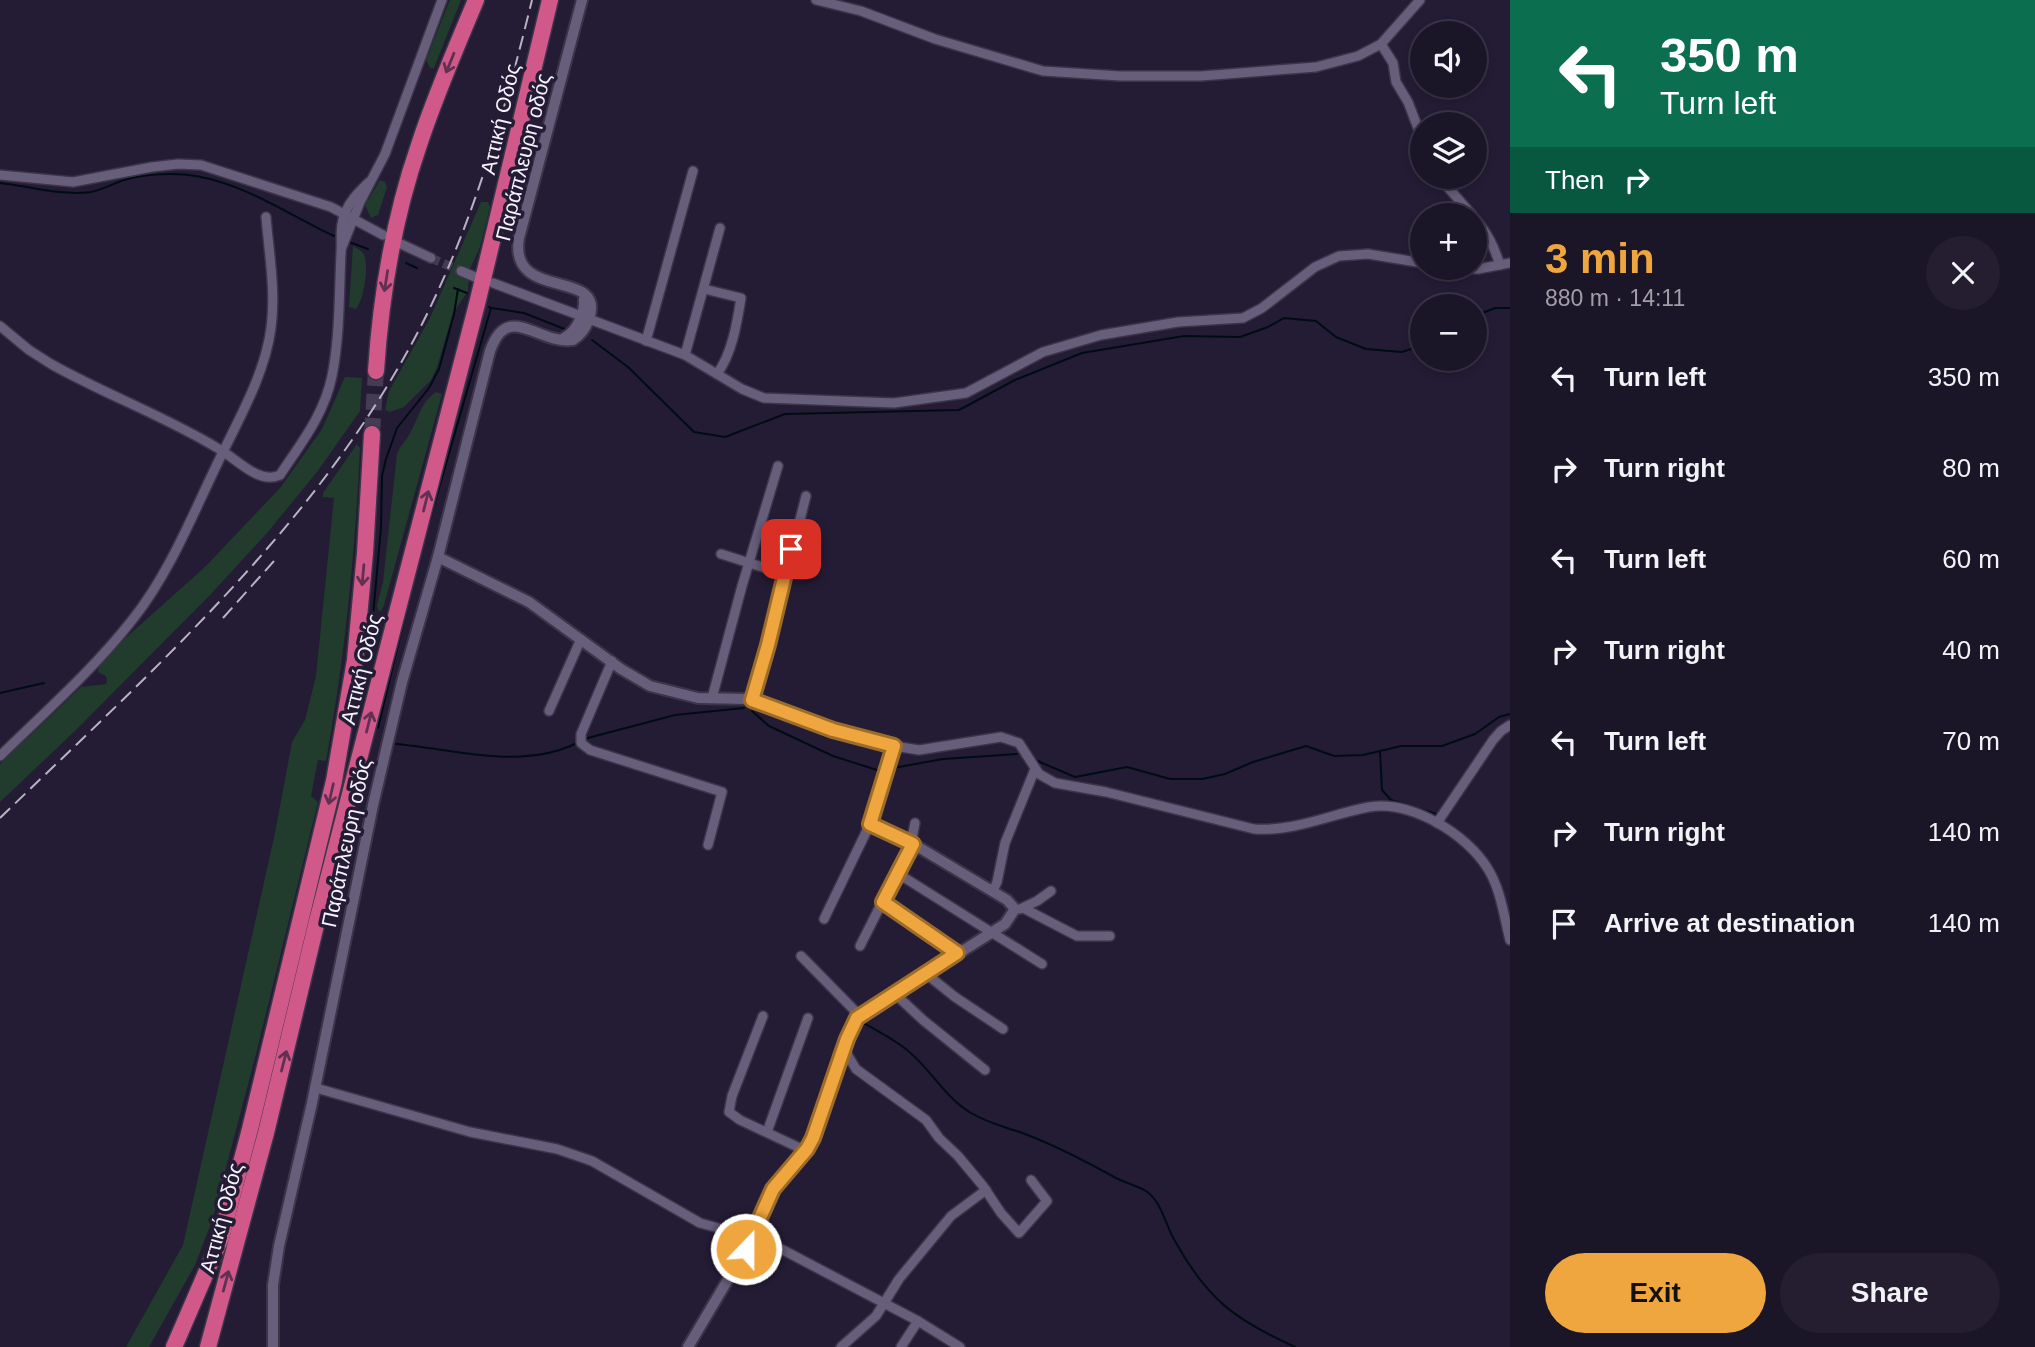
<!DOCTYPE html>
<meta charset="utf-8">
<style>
:root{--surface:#1b1528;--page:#241e30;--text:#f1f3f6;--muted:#a09fa8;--line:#393445;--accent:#f0a63f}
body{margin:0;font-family:Arial,sans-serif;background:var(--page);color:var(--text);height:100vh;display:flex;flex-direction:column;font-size:26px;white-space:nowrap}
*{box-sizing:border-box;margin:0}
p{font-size:23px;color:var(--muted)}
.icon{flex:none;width:38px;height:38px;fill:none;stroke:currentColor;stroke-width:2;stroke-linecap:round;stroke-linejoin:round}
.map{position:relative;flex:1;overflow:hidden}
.panel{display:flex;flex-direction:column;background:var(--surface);width:525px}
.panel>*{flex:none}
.guide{background:#0b6e4f;color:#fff;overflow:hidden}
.controls{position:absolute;left:1410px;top:21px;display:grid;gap:14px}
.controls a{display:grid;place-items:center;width:77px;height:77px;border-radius:50%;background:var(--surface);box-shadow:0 4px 10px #0003,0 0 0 2px var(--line);font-size:35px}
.pin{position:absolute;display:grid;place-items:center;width:60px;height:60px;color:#fff;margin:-30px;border-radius:14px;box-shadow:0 4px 10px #0006}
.me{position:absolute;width:77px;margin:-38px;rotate:22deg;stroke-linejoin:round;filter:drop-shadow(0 0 5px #0008)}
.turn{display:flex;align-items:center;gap:24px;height:147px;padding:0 35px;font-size:32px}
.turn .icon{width:91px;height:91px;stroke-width:2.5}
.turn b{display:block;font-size:49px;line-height:60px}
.then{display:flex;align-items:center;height:66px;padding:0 35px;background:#0003;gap:14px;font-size:26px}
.round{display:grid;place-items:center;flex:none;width:74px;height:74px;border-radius:37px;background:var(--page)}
.headline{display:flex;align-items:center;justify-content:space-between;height:119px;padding:0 35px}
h1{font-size:42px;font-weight:600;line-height:52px;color:var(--accent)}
.action{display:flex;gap:14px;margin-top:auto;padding:14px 35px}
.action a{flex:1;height:80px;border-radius:42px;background:var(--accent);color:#111;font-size:28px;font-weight:600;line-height:80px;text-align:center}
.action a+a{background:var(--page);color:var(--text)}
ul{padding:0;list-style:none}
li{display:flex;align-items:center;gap:21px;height:91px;padding:0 35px}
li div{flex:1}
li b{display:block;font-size:26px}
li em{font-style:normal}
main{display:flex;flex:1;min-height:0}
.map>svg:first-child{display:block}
</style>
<main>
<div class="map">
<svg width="1510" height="1347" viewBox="0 0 1510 1347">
<rect width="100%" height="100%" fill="#241c35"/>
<g fill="#213b2d">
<path d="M 450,0 L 461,0 L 434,68 L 430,68 L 426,60 Z"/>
<path d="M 380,180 L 385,182 L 387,187 L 378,215 L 371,218 L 365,205 Z"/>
<path d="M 481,202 L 488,202 L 490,207 L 480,247 L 469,271 L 468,291 L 453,313 L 437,367 L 431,380 L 404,407 L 390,412 L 385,410 L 389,391 L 430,318 Z"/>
<path d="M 353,246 C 358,249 364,251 365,258 C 368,270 364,299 356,309 L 349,307 Z"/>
<path d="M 345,377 L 362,378 L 360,411 L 317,472 L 267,533 L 211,594 L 76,730 L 0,802 L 0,764 L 81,687 L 106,684 L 107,680 L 106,676 L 98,672 L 99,665 L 120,643 L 205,567 L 280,488 L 322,429 Z"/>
<path d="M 436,392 L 442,394 L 384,605 L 381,611 L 379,611 L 377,606 L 383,582 L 397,454 C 400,446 405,442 409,435 C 419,419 419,404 436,392 Z"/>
<path d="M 357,444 L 360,448 C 355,553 345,657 326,761 L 318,760 L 311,796 L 318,802 L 256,1054 L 212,1221 L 195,1265 L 149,1347 L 126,1347 L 183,1245 L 275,833 L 292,742 L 305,720 L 316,676 L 334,498 L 323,497 L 323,493 Z"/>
</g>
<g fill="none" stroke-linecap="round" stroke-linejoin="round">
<g stroke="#000c14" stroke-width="2">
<path d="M 0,183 C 30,186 60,196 91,192 C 101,190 111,185 121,181 C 143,174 174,172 196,176 C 247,185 289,215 334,236"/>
<path d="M 349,242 L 368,249"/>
<path d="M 406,263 L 417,268"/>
<path d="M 454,288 L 467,293"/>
<path d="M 492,308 L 524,313 L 567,330"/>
<path d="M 1475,316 L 1495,308 L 1510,308"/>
<path d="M 592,340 L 628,367 L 694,432 L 725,437 L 785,414 L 959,410 L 1015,380 L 1082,353 L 1184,336 L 1240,337 L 1268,327 L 1284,318 L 1316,321 L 1336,337 L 1366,349 L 1402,352 L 1423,345"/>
<path d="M 424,540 L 491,308 L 489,307"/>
<path d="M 371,638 L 381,527 L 382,476 L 386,459 L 397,428 L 429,388 L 439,369 L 454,314 L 458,289"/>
<path d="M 0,693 L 44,683"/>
<path d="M 752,711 L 769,726 L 833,756 L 880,771"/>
<path d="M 378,728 L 409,599"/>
<path d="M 584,739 L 675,715 L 744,708"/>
<path d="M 396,744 C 454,749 519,770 575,744"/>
<path d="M 1380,751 L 1382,790 L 1391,800 L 1436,814"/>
<path d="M 1033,759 L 1075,777 L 1127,767 L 1170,779 L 1202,779 L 1225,774 L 1253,762 L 1306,746 L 1334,756 L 1363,755 L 1401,746 L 1442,746 L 1475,734 L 1499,717 L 1510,714"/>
<path d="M 893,768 L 943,759 L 1017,754"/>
<path d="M 862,1022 C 877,1031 894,1039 907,1050 C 931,1069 944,1097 971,1113 C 990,1124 1006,1127 1025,1134 C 1057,1146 1087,1162 1116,1178 C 1126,1183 1137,1186 1146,1191 C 1162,1202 1165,1224 1175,1241 C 1207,1299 1235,1320 1295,1347"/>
</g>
<path stroke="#443c53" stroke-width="9" stroke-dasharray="9 4.5" stroke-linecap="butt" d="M 431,258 L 461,271"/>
<path stroke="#443c53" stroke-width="16" stroke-dasharray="16 8" stroke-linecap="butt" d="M 372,434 L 376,371"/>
<defs>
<g id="minor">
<path d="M 816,0 L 861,11 L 935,39 L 1043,71 L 1120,76 L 1201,76 L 1316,67 L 1358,56 L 1381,44 L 1420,0"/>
<path d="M 1381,44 L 1393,63 L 1396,82 L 1408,102 L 1423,141"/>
<path d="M 0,175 L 73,182 L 152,167 L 178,164 L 201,165 L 331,207 L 383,235"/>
<path d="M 1439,177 L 1472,215"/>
<path d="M 1475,219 C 1488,233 1494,247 1500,265"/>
<path d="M 401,244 L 431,258"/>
<path d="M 342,247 L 360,202 L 385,154 L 442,0"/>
<path d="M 1447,268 L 1478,269 L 1510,263"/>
<path d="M 461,271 L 475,277"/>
<path d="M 493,283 L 581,316"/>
<path d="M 704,289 L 741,298 C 737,323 732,354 717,374"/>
<path d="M 589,319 L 685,355 L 742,389 L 764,398 L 894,403 L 966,393 L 1043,352 L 1101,335 L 1178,322 L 1243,318 L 1262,308 L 1315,267 L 1339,256 L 1368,254 L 1423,263"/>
<path d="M 0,326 L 29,350 L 51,364 C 106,395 165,416 219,449 C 237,459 259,485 280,475 C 301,443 324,415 332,376 C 340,336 339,293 341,253 C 342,237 339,226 346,211 C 351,199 360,191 369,182"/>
<path d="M 646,341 L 693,171"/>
<path d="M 685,355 L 720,228"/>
<path d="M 721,554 L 785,574"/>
<path d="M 612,661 L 581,734 L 581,743 L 590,750 L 722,792 L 708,845"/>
<path d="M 712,698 L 742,586 L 778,466"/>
<path d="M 752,700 L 768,645 L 806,496"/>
<path d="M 549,711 L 581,639"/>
<path d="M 894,746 L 919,750 L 1001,737 L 1019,743 L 1039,774 L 1055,783 L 1106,792 L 1254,829 C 1294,832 1331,814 1369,807 C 1411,800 1467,834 1488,869 C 1501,890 1504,917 1510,940"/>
<path d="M 0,756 C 45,712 94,669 133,619 C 171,571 194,511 221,456 C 241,415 265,373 271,328 C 276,292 269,253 266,217"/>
<path d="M 1437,823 L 1493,740 L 1501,731 L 1510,725"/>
<path d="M 911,843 L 915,823"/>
<path d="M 897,873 L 1042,964"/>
<path d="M 993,891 L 997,882 L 1005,843 L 1035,769"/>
<path d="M 883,902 L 957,953"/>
<path d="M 1023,908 L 1077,936 L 1110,936"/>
<path d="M 1020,909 L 1037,901 L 1051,891"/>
<path d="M 824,919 L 870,824"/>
<path d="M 860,946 L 904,859 L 913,844"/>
<path d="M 801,956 L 859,1015"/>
<path d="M 925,973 L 955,997 L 1003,1029"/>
<path d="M 894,993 L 923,1020 L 985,1070"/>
<path d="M 763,1016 L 732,1096 L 729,1112 L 740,1120 L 806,1151"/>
<path d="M 844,1049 L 856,1069 L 926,1120 L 939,1138 L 958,1156 L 983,1186 L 1001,1213 L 1019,1233 L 1047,1201 L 1031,1180"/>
<path d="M 316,1088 L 470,1132 L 557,1149 L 592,1161 L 700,1223 L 766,1241 L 918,1321 L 960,1347"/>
<path d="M 767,1132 L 808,1018"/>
<path d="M 841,1347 L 876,1316 L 899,1279 L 951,1216 L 986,1190"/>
<path d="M 901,1347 L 918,1321"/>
</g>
<g id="tertiary">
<path d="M 564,338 C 577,331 585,313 584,299"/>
<path d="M 438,557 L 529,602 L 621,669 L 650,686 L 698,698 L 748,699 L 833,730 L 894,746 L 870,824 L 920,848 L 1007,900 L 1015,909 L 1005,924 L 857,1018 L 807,1149 L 773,1189 L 746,1249 L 688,1347"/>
<path d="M 273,1347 L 273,1285 L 279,1246 L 312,1103 L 373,805 L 402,682 L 438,557 L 490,351 C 508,300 538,345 573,340 C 581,335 586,328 589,319 C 607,267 508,303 519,238 L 582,0"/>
</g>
<g id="motorway">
<path d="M 376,371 C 381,295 394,217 419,145 C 435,96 456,48 476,0"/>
<path d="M 174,1347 L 221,1238 L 250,1129 L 334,781 L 355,660 L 365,553 L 372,434"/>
<path d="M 208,1347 L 266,1133 L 316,925 L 477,304 L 550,0"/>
</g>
</defs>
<use href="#minor" stroke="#3c3549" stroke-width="12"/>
<use href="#tertiary" stroke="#3c3549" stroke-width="14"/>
<use href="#motorway" stroke="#3c3549" stroke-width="19"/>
<use href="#minor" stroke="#675e7b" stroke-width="9"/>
<use href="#tertiary" stroke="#675e7b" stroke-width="10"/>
<use href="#motorway" stroke="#d05989" stroke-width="16"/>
<g stroke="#b8b3c2" stroke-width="2" stroke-dasharray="14 7" stroke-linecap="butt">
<path d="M 223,618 L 274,561"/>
<path d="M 0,818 C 156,667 317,525 419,330 C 473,225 504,114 532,0"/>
</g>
</g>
<defs><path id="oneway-shaft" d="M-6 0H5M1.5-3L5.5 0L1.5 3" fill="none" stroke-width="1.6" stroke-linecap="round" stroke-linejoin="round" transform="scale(1.75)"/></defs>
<g stroke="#603152">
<use href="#oneway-shaft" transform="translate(450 63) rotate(112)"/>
<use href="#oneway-shaft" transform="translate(386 281) rotate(99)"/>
<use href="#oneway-shaft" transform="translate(426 501) rotate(-76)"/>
<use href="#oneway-shaft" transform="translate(363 575) rotate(95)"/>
<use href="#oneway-shaft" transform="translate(369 722) rotate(-76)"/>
<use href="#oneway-shaft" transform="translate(331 794) rotate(103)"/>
<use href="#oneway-shaft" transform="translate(284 1061) rotate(-76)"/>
<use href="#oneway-shaft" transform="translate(226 1281) rotate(-75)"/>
</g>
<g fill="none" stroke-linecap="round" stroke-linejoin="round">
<defs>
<path id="route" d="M 746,1249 L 773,1189 L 807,1149 L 813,1138 L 847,1039 L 857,1018 L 957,953 L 883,902 L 913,844 L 870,824 L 894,746 L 833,730 L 752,700 L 768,645 L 791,549"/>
</defs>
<use href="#route" stroke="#9c6c29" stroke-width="18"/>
<use href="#route" stroke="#f0a63f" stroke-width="12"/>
</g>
<g text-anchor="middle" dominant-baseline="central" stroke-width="7" stroke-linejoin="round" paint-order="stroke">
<g font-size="21" fill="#f6f3fd" stroke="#241c35">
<text transform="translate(500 119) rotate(-77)">Αττική Οδός</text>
<text transform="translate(523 157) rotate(-76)">Παράπλευρη οδός</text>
<text transform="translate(361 669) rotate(-76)">Αττική Οδός</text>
<text transform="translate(346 843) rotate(-78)">Παράπλευρη οδός</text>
<text transform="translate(221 1218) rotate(-75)">Αττική Οδός</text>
</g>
</g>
</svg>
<div class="controls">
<a><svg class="icon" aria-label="sound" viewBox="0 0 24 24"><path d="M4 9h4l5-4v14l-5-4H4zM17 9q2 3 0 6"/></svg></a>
<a><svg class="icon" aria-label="layers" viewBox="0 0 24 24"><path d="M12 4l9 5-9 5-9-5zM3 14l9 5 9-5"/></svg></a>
<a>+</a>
<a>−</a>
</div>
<div class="pin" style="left:791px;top:549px;background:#d93025"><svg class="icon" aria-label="arrive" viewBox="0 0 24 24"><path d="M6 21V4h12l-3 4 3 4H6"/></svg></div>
<svg class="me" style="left:746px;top:1249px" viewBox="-20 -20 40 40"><circle r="17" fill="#f0a63f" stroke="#fff" stroke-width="3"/><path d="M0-11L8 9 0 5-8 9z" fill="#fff"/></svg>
</div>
<section class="panel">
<div class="guide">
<div class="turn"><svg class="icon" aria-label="left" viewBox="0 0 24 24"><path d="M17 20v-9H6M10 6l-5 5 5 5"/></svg><div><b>350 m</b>Turn left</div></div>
<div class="then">Then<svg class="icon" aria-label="right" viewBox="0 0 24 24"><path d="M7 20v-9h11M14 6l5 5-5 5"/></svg></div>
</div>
<div class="headline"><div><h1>3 min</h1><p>880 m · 14:11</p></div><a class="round"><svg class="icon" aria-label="close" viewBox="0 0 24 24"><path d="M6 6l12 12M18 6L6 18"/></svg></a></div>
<ul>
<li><svg class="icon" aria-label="left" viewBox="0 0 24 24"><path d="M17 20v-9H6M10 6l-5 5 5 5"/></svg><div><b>Turn left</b></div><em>350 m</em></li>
<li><svg class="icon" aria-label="right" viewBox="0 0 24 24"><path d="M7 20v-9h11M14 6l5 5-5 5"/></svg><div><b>Turn right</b></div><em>80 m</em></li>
<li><svg class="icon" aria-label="left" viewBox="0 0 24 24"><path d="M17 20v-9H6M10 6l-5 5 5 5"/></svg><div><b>Turn left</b></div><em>60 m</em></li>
<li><svg class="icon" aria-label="right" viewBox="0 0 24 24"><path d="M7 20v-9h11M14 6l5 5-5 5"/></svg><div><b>Turn right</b></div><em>40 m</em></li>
<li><svg class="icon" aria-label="left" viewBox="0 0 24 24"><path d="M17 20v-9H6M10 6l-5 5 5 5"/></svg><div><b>Turn left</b></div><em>70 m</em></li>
<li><svg class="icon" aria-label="right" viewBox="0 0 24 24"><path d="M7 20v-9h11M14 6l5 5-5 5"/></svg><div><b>Turn right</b></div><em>140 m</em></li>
<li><svg class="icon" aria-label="arrive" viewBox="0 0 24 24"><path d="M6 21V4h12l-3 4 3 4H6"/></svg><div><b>Arrive at destination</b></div><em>140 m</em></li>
</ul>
<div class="action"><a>Exit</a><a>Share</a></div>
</section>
</main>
